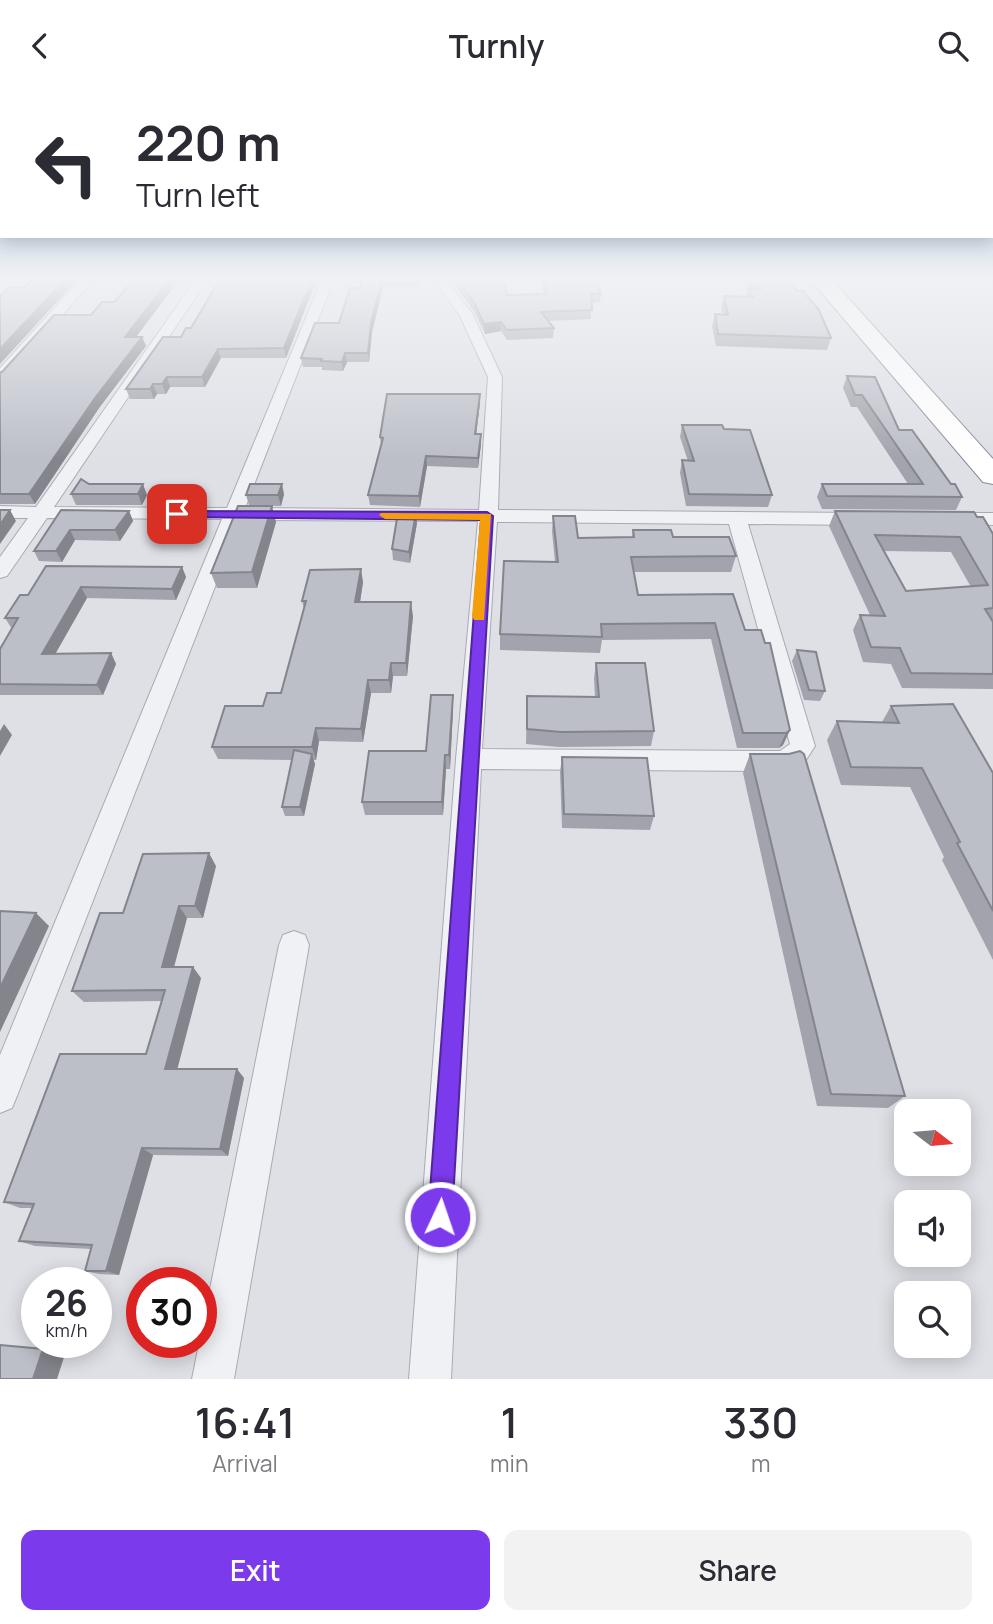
<!DOCTYPE html>
<style>
:root{--surface:#fff;--page:#f2f2f3;--text:#2b2b33;--muted:#7c7c81;--accent:#7c3aed}
body{margin:0;font-family:Manrope,sans-serif;background:var(--page);color:var(--text);height:100vh;display:flex;flex-direction:column;font-size:26px;white-space:nowrap}
*{box-sizing:border-box;margin:0}
p{font-size:23px;color:var(--muted)}
.icon{flex:none;width:38px;height:38px;fill:none;stroke:currentColor;stroke-width:2;stroke-linecap:round;stroke-linejoin:round}
.map{position:relative;height:1288px;overflow:hidden}
.side{display:flex;flex-direction:column;background:var(--surface);flex:1}
.side>*{flex:none}
.banner{position:absolute;left:0px;top:0px;width:994px;height:147px;box-shadow:0 4px 18px #0003;background:#fff;color:var(--text);overflow:hidden}
.needle{width:46px;rotate:106deg}
.controls{position:absolute;left:894px;top:1008px;display:grid;gap:14px}
.controls a{display:grid;place-items:center;width:77px;height:77px;border-radius:14px;background:var(--surface);box-shadow:0 4px 18px #0003;font-size:35px}
.speed{position:absolute;left:21px;top:1176px;display:flex;gap:14px;font-size:35px;font-weight:700;text-align:center}
.speed>*{display:grid;place-content:center;width:91px;height:91px;border-radius:50%;background:var(--surface);box-shadow:0 4px 18px #0003;line-height:1}
.speed small{font-size:18px;font-weight:400}
.speed .limit{border:10px solid #d22;background:#fff;color:#111}
.pin{position:absolute;display:grid;place-items:center;width:60px;height:60px;color:#fff;margin:-30px;border-radius:14px;box-shadow:0 4px 10px #0006}
.me{position:absolute;width:77px;margin:-38px;rotate:3deg;stroke-linejoin:round;filter:drop-shadow(0 0 5px #0008)}
.turn{display:flex;align-items:center;gap:24px;height:147px;padding:0 21px;font-size:32px}
.turn .icon{width:91px;height:91px;stroke-width:2.5}
.turn b{display:block;font-size:49px;line-height:60px}
.eta{display:flex;justify-content:space-evenly;align-items:center;height:119px;text-align:center}
.eta b{font-size:42px;font-weight:600;line-height:49px}
.primary-button{display:flex;gap:14px;margin-top:auto;padding:14px 21px}
.primary-button a{flex:1;height:80px;border-radius:14px;background:var(--accent);color:#fff;font-size:28px;font-weight:600;line-height:80px;text-align:center}
.primary-button a+a{background:var(--page);color:var(--text)}
header{display:flex;justify-content:space-between;align-items:center;height:91px;padding:0 21px;background:var(--surface);font-size:32px;font-weight:600}
.map>svg:first-child{display:block}
</style>
<header><svg class="icon" aria-label="back" viewBox="0 0 24 24"><path d="M15 5l-7 7 7 7"/></svg>Turnly<svg class="icon" aria-label="search" viewBox="0 0 24 24"><circle cx="10" cy="10" r="6"/><path d="M15 15l6 6"/></svg></header>
<div class="map">
<svg width="993" height="1288" viewBox="0 0 993 1288">
<rect width="100%" height="100%" fill="#dee0e6"/>
<g fill="none" stroke-linecap="round" stroke-linejoin="round">
<defs>
<g id="street">
<path d="M 81,188 L 94,188 L 5,289 L 0,290 L 0,277 Z"/>
<path d="M 196,188 L 208,188 L 54,416 L 227,417 L 322,188 L 334,188 L 245,417 L 479,419 L 488,286 L 459,223 L 432,188 L 445,188 L 472,222 L 502,286 L 498,419 L 863,422 L 872,428 L 863,434 L 748,433 L 815,655 L 804,672 L 780,680 L 481,678 L 451,1288 L 409,1288 L 456,668 L 478,430 L 241,429 L 17,1005 L 12,1017 L 0,1022 L 0,964 L 222,428 L 47,427 L 7,485 L 0,487 L 0,466 L 28,427 L 0,427 L 0,415 L 36,416 ZM 497,431 L 729,433 L 790,653 L 780,660 L 482,658 Z"/>
<path d="M 952,422 L 993,422 L 993,434 L 945,432 L 943,428 L 945,424 Z"/>
<path d="M 294,840 L 305,844 L 309,854 L 234,1288 L 192,1288 L 279,854 L 283,844 Z"/>
</g>
<path id="highway" d="M 810,188 L 831,188 L 993,368 L 993,393 L 983,391 Z"/>
</defs>
<use href="#street" stroke="#a8aab3" stroke-width="2"/>
<use href="#highway" stroke="#878b9b" stroke-width="2"/>
<use href="#street" fill="#f0f1f5" fill-rule="evenodd"/>
<use href="#highway" fill="#fff" fill-rule="evenodd"/>
</g>
<g fill="#a2a3ac" fill-rule="evenodd">
<path d="M 135,188 L 182,188 L 179,189 L 136,246 L 142,246 L 146,255 L 99,317 L 35,413 L 0,413 L 0,281 L 91,224 L 114,211 Z"/>
<path d="M 362,188 L 420,188 L 419,196 L 383,196 L 372,241 L 369,271 L 347,271 L 343,280 L 322,279 L 322,276 L 303,276 L 301,267 L 339,232 L 360,197 Z"/>
<path d="M 450,188 L 504,188 L 507,204 L 544,203 L 540,188 L 596,188 L 601,203 L 600,211 L 591,212 L 591,228 L 548,230 L 554,237 L 553,247 L 507,249 L 501,240 L 485,243 L 474,220 Z"/>
<path d="M 741,188 L 787,188 L 831,247 L 827,259 L 716,255 L 712,235 L 715,223 L 723,224 L 721,216 L 724,205 L 746,206 L 748,198 L 750,198 Z"/>
<path d="M 313,198 L 286,267 L 221,267 L 205,296 L 170,296 L 166,303 L 157,303 L 154,308 L 130,308 L 126,298 L 191,237 Z"/>
<path d="M 847,285 L 962,406 L 956,419 L 822,418 L 817,406 L 822,393 L 908,393 L 857,316 L 851,316 L 843,297 Z"/>
<path d="M 480,303 L 480,312 L 476,343 L 481,353 L 478,377 L 427,375 L 420,416 L 370,414 L 368,404 L 381,354 L 380,346 Z"/>
<path d="M 682,334 L 724,338 L 772,404 L 768,416 L 686,415 L 680,382 L 682,369 L 688,370 L 680,346 Z"/>
<path d="M 89,393 L 147,404 L 142,414 L 76,414 L 71,403 Z"/>
<path d="M 284,403 L 281,415 L 249,414 L 246,404 Z"/>
<path d="M 61,419 L 129,420 L 133,430 L 120,450 L 75,449 L 62,471 L 39,470 L 34,460 Z"/>
<path d="M 835,420 L 977,426 L 993,443 L 993,598 L 902,597 L 891,573 L 863,571 L 853,539 L 860,524 L 870,524 L 829,435 ZM 884,460 L 951,461 L 971,496 L 906,500 Z"/>
<path d="M 553,425 L 578,447 L 632,446 L 633,439 L 673,446 L 736,465 L 731,481 L 634,481 L 638,504 L 745,539 L 790,639 L 783,654 L 779,657 L 737,657 L 711,548 L 602,549 L 600,562 L 500,559 L 500,543 L 555,471 L 552,440 Z"/>
<path d="M 276,431 L 257,497 L 217,497 L 211,482 Z"/>
<path d="M 417,432 L 410,472 L 393,469 L 392,458 Z"/>
<path d="M 182,476 L 186,486 L 176,509 L 87,507 L 55,563 L 111,562 L 116,573 L 103,604 L 0,604 L 0,558 L 12,538 L 5,527 L 28,504 Z"/>
<path d="M 363,491 L 360,511 L 413,525 L 407,585 L 393,585 L 391,602 L 371,602 L 363,651 L 319,650 L 316,669 L 313,669 L 315,673 L 304,725 L 285,725 L 282,716 L 292,669 L 218,668 L 212,656 L 281,602 L 304,518 L 302,510 Z"/>
<path d="M 797,559 L 825,600 L 820,610 L 804,609 L 792,570 Z"/>
<path d="M 596,572 L 654,640 L 651,655 L 559,656 L 526,653 L 527,605 L 595,606 L 594,587 Z"/>
<path d="M 453,604 L 453,618 L 450,678 L 446,678 L 443,724 L 365,724 L 362,711 L 426,660 Z"/>
<path d="M 891,615 L 993,682 L 993,869 L 942,769 L 944,766 L 910,696 L 841,694 L 827,649 L 837,630 L 882,631 Z"/>
<path d="M 750,663 L 905,1005 L 888,1017 L 817,1015 L 743,682 Z"/>
<path d="M 562,666 L 654,725 L 650,739 L 562,737 L 560,681 Z"/>
<path d="M 216,775 L 203,827 L 187,827 L 174,876 L 201,887 L 177,978 L 244,987 L 228,1065 L 153,1064 L 119,1184 L 99,1183 L 85,1180 L 91,1158 L 35,1155 L 19,1150 L 32,1117 L 20,1117 L 4,1111 L 146,963 L 162,910 L 84,911 L 72,900 L 123,822 Z"/>
</g>
<g fill="#84858c">
<path d="M 66,188 L 78,188 L 0,273 L 0,258 Z"/>
<path d="M 170,188 L 182,188 L 179,189 L 129,255 L 125,246 Z"/>
<path d="M 312,188 L 321,188 L 313,198 L 286,267 L 284,257 Z"/>
<path d="M 382,188 L 383,196 L 372,241 L 369,271 L 368,262 L 371,232 Z"/>
<path d="M 501,231 L 501,240 L 485,243 L 484,233 Z"/>
<path d="M 142,246 L 146,255 L 99,317 L 35,413 L 29,403 L 95,307 Z"/>
<path d="M 218,258 L 221,267 L 205,296 L 202,286 Z"/>
<path d="M 345,262 L 347,271 L 343,280 L 342,271 Z"/>
<path d="M 167,286 L 170,296 L 166,303 L 162,293 Z"/>
<path d="M 153,293 L 157,303 L 154,308 L 150,298 Z"/>
<path d="M 480,303 L 480,312 L 475,353 L 475,343 Z"/>
<path d="M 481,343 L 481,353 L 478,377 L 478,367 Z"/>
<path d="M 426,365 L 427,375 L 420,416 L 419,405 Z"/>
<path d="M 143,393 L 147,404 L 142,414 L 138,403 Z"/>
<path d="M 282,393 L 284,403 L 281,415 L 278,404 Z"/>
<path d="M 272,415 L 276,431 L 257,497 L 252,481 Z"/>
<path d="M 10,419 L 16,430 L 0,453 L 0,434 Z"/>
<path d="M 129,420 L 133,430 L 120,450 L 115,439 Z"/>
<path d="M 416,422 L 417,432 L 410,472 L 409,461 Z"/>
<path d="M 70,439 L 75,449 L 62,471 L 56,460 Z"/>
<path d="M 182,476 L 186,486 L 176,509 L 172,498 Z"/>
<path d="M 361,478 L 363,491 L 358,525 L 355,511 Z"/>
<path d="M 81,496 L 87,507 L 49,574 L 42,563 Z"/>
<path d="M 411,511 L 413,525 L 407,585 L 406,572 Z"/>
<path d="M 111,562 L 116,573 L 103,604 L 97,594 Z"/>
<path d="M 391,572 L 393,585 L 391,602 L 389,589 Z"/>
<path d="M 368,589 L 371,602 L 363,651 L 361,638 Z"/>
<path d="M 453,604 L 453,618 L 450,678 L 449,664 Z"/>
<path d="M 4,633 L 12,644 L 0,665 L 0,640 Z"/>
<path d="M 316,637 L 319,650 L 316,669 L 312,656 Z"/>
<path d="M 790,639 L 783,654 L 779,657 L 786,642 Z"/>
<path d="M 312,663 L 315,673 L 304,725 L 300,716 Z"/>
<path d="M 445,664 L 446,678 L 443,724 L 442,711 Z"/>
<path d="M 209,762 L 216,775 L 203,827 L 195,815 Z"/>
<path d="M 179,815 L 187,827 L 171,887 L 162,876 Z"/>
<path d="M 36,822 L 49,835 L 0,941 L 0,897 Z"/>
<path d="M 193,876 L 201,887 L 175,987 L 165,978 Z"/>
<path d="M 237,978 L 244,987 L 228,1065 L 220,1058 Z"/>
<path d="M 142,1057 L 153,1064 L 119,1184 L 106,1180 Z"/>
<path d="M 43,1258 L 66,1260 L 57,1288 L 33,1288 Z"/>
</g>
<g fill="#bcbec8" stroke="#84858c" stroke-width="2" fill-rule="evenodd">
<path d="M 33,188 L 66,188 L 0,258 L 0,205 L 10,196 L 25,196 Z"/>
<path d="M 135,188 L 170,188 L 125,246 L 142,246 L 95,307 L 29,403 L 0,403 L 0,281 L 2,281 L 54,224 L 91,224 L 102,211 L 114,211 Z"/>
<path d="M 220,188 L 312,188 L 284,257 L 218,258 L 202,286 L 167,286 L 162,293 L 153,293 L 150,298 L 126,298 L 163,246 L 181,246 L 186,237 L 191,237 Z"/>
<path d="M 362,188 L 419,188 L 382,188 L 371,232 L 368,262 L 345,262 L 342,271 L 321,270 L 322,268 L 301,267 L 315,232 L 339,232 L 350,197 L 360,197 Z"/>
<path d="M 456,188 L 504,188 L 507,204 L 547,203 L 543,188 L 596,188 L 601,203 L 591,203 L 592,219 L 541,221 L 554,237 L 507,239 L 501,231 L 484,233 L 474,211 Z"/>
<path d="M 753,188 L 787,188 L 797,200 L 803,200 L 819,219 L 831,247 L 718,243 L 715,223 L 728,224 L 724,205 L 753,206 L 748,198 L 761,198 Z"/>
<path d="M 847,285 L 875,286 L 899,339 L 912,339 L 951,393 L 955,393 L 962,406 L 827,405 L 822,393 L 923,393 L 862,304 L 855,304 Z"/>
<path d="M 387,303 L 480,303 L 475,343 L 481,343 L 478,367 L 426,365 L 419,405 L 368,404 L 383,347 L 380,346 Z"/>
<path d="M 682,334 L 722,334 L 724,338 L 750,339 L 772,404 L 689,403 L 682,369 L 694,370 Z"/>
<path d="M 81,388 L 89,393 L 143,393 L 138,403 L 71,403 Z"/>
<path d="M 250,393 L 282,393 L 278,404 L 246,404 Z"/>
<path d="M 238,415 L 272,415 L 252,481 L 211,482 Z"/>
<path d="M 0,419 L 10,419 L 0,434 Z"/>
<path d="M 61,419 L 129,420 L 115,439 L 70,439 L 56,460 L 34,460 Z"/>
<path d="M 835,420 L 974,421 L 977,426 L 983,426 L 993,443 L 993,517 L 985,518 L 993,531 L 993,583 L 911,582 L 900,557 L 871,556 L 860,524 L 885,525 ZM 875,444 L 960,446 L 988,494 L 906,500 Z"/>
<path d="M 398,421 L 416,422 L 409,461 L 392,458 Z"/>
<path d="M 553,425 L 575,425 L 578,447 L 634,446 L 633,439 L 671,439 L 673,446 L 729,446 L 736,465 L 631,466 L 638,504 L 733,503 L 745,539 L 761,539 L 765,552 L 770,552 L 790,639 L 786,642 L 743,642 L 715,532 L 601,533 L 602,546 L 500,543 L 504,470 L 558,471 Z"/>
<path d="M 46,475 L 182,476 L 172,498 L 81,496 L 42,563 L 111,562 L 97,594 L 0,593 L 0,558 L 18,527 L 5,527 L 20,504 L 28,504 Z"/>
<path d="M 361,478 L 355,511 L 411,511 L 406,572 L 391,572 L 389,589 L 368,589 L 361,638 L 316,637 L 312,656 L 212,656 L 225,615 L 263,615 L 267,602 L 281,602 L 306,510 L 302,510 L 310,479 Z"/>
<path d="M 797,559 L 816,561 L 825,600 L 809,599 Z"/>
<path d="M 596,572 L 645,572 L 654,640 L 561,641 L 527,638 L 527,605 L 599,606 Z"/>
<path d="M 431,604 L 453,604 L 449,664 L 445,664 L 442,711 L 362,711 L 369,660 L 426,660 Z"/>
<path d="M 953,613 L 993,682 L 993,820 L 957,752 L 960,751 L 922,677 L 851,676 L 837,630 L 899,632 L 891,615 Z"/>
<path d="M 294,659 L 312,663 L 300,716 L 282,716 Z"/>
<path d="M 800,660 L 804,663 L 905,1005 L 831,1003 L 750,663 L 789,663 Z"/>
<path d="M 562,666 L 647,667 L 654,725 L 564,723 Z"/>
<path d="M 209,762 L 195,815 L 179,815 L 162,876 L 193,876 L 165,978 L 237,978 L 220,1058 L 142,1057 L 106,1180 L 85,1180 L 92,1154 L 19,1150 L 34,1113 L 4,1111 L 60,963 L 146,963 L 165,899 L 72,900 L 100,822 L 123,822 L 143,763 Z"/>
<path d="M 0,820 L 36,822 L 0,897 Z"/>
<path d="M 0,1254 L 43,1258 L 33,1288 L 39,1288 L 0,1288 Z"/>
</g>
<linearGradient id="sky" x2="0" y2="1"><stop stop-color="#89b0d9"/><stop offset="0.51" stop-color="#f0f1f4"/><stop offset="1" stop-color="#f0f1f4" stop-opacity="0"/></linearGradient>
<rect width="993" height="368" fill="url(#sky)"/>
<path fill="#7c3aed" stroke="#51269a" stroke-width="2" d="M 173,420 L 487,421 L 493,425 L 452,1126 L 449,1135 L 440,1138 L 432,1135 L 428,1126 L 481,429 L 177,426 L 171,423 Z"/>
<path fill="#f59e0b" d="M 381,422 L 491,423 L 484,529 L 474,529 L 472,525 L 480,429 L 385,428 L 379,424 Z"/>
</svg>
<div class="controls">
<a><svg class="needle" viewBox="-14 -14 28 28"><path d="M0-13l5 13h-10z" fill="#e53935"/><path d="M0 13l5-13h-10z" fill="#7c7c81"/></svg></a>
<a><svg class="icon" aria-label="sound" viewBox="0 0 24 24"><path d="M4 9h4l5-4v14l-5-4H4zM17 9q2 3 0 6"/></svg></a>
<a><svg class="icon" aria-label="search" viewBox="0 0 24 24"><circle cx="10" cy="10" r="6"/><path d="M15 15l6 6"/></svg></a>
</div>
<div class="speed"><div>26<small>km/h</small></div><div class="limit">30</div></div>
<div class="pin" style="left:177px;top:423px;background:#d93025"><svg class="icon" aria-label="arrive" viewBox="0 0 24 24"><path d="M6 21V4h12l-3 4 3 4H6"/></svg></div>
<svg class="me" style="left:440px;top:1126px" viewBox="-20 -20 40 40"><circle r="17" fill="#7c3aed" stroke="#fff" stroke-width="3"/><path d="M0-11L8 9 0 5-8 9z" fill="#fff"/></svg>
<div class="banner">
<div class="turn"><svg class="icon" aria-label="left" viewBox="0 0 24 24"><path d="M17 20v-9H6M10 6l-5 5 5 5"/></svg><div><b>220 m</b>Turn left</div></div>
</div>
</div>
<section class="side">
<div class="eta">
<div><b>16:41</b><p>Arrival</p></div>
<div><b>1</b><p>min</p></div>
<div><b>330</b><p>m</p></div>
</div>
<div class="primary-button"><a>Exit</a><a>Share</a></div>
</section>
